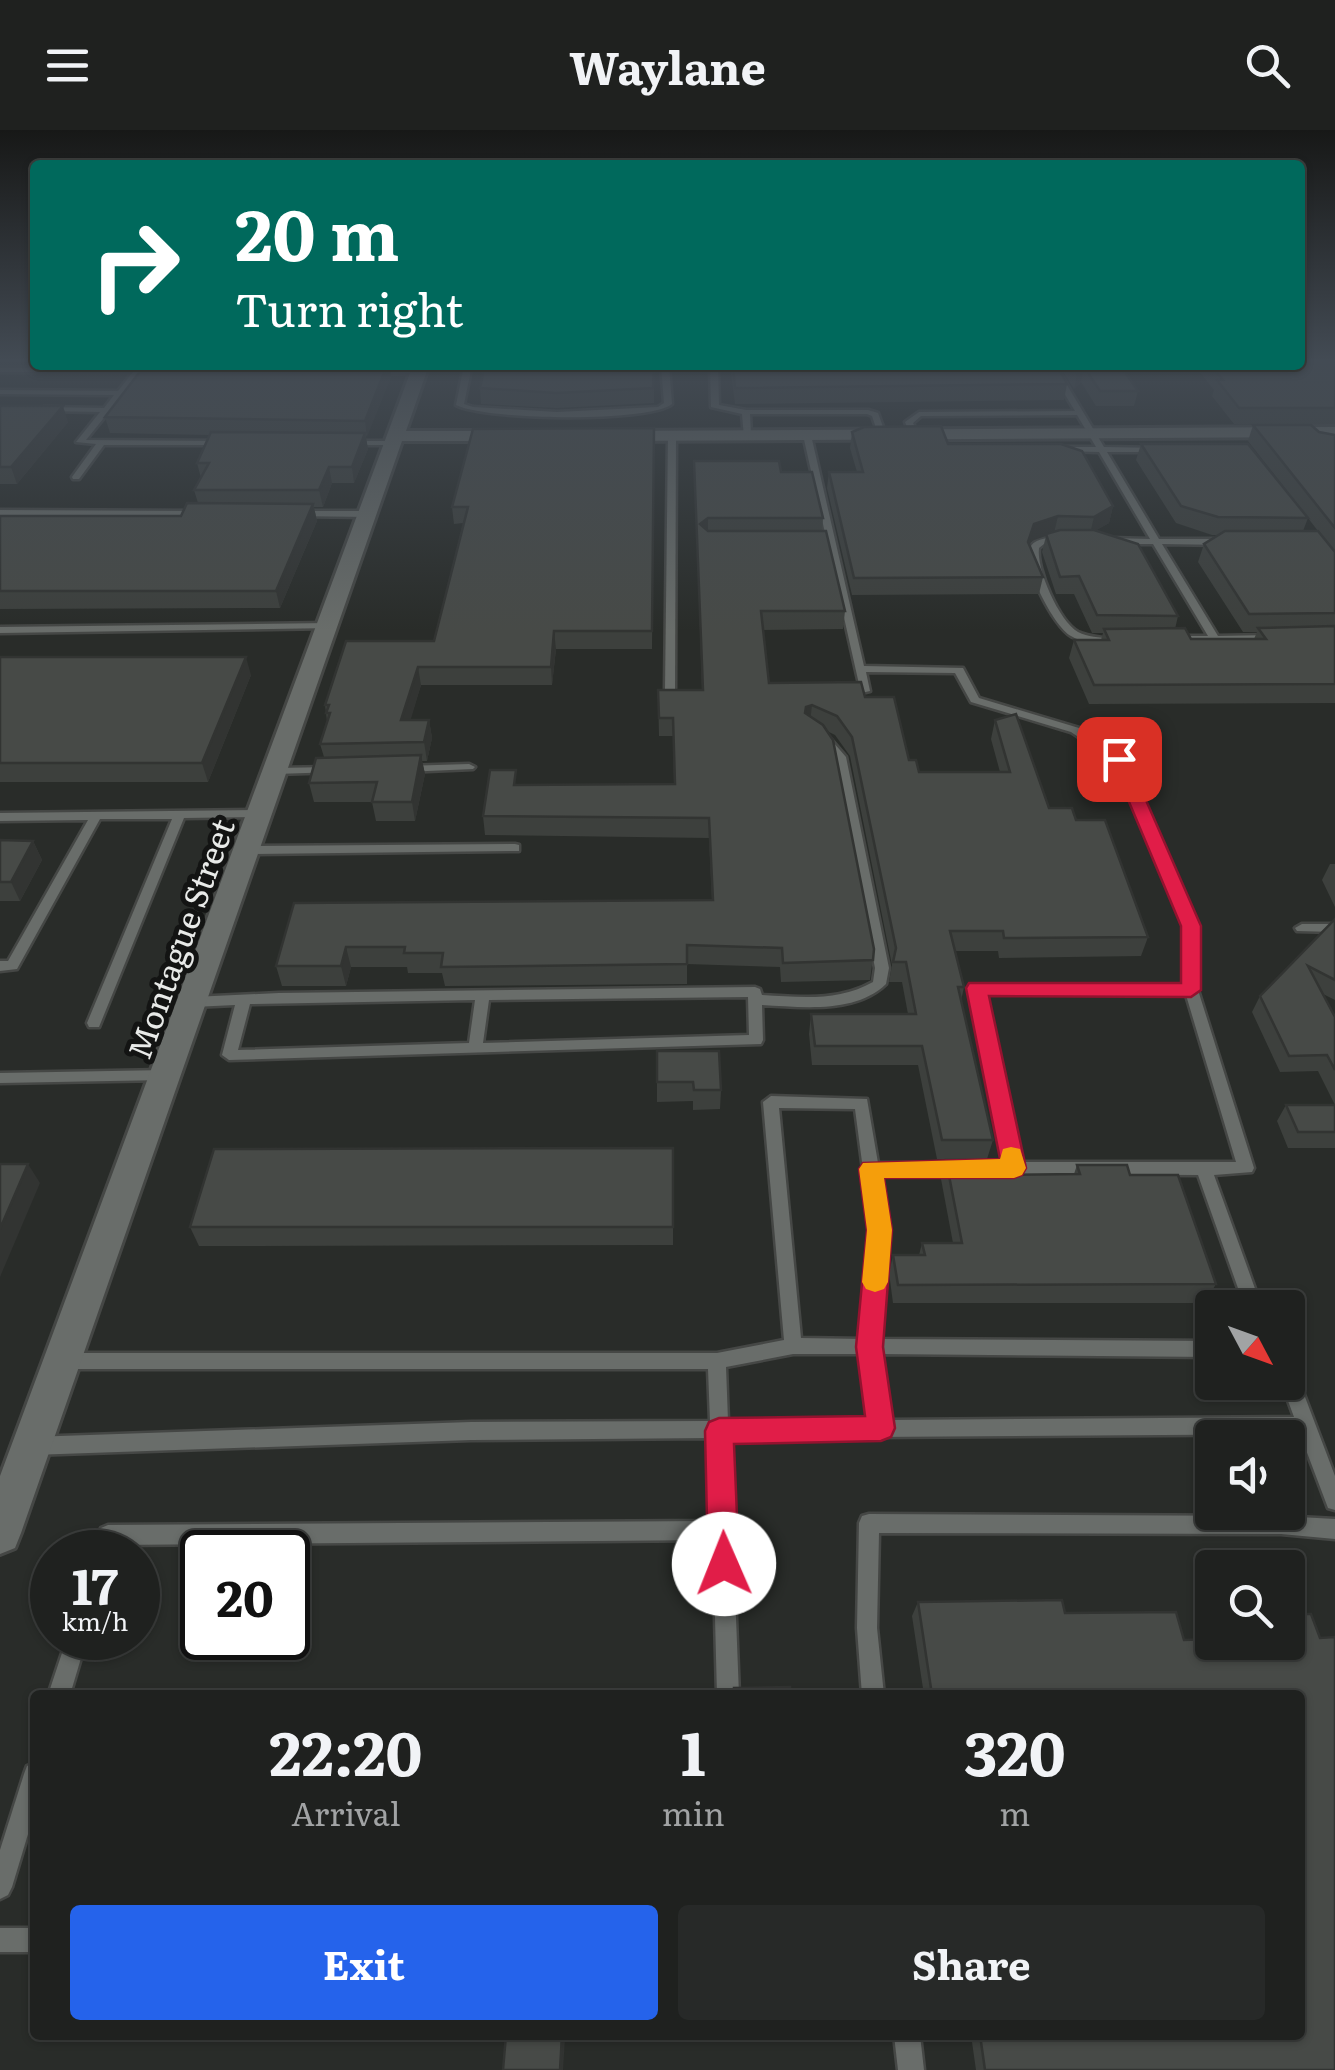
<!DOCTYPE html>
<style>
:root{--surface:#1f211f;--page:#272928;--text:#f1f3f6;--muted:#a1a3a4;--line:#3c3e3d;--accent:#2563eb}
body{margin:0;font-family:Literata,serif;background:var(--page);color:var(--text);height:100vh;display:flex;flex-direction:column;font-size:38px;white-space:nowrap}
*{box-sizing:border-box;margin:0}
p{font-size:32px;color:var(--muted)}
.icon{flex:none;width:55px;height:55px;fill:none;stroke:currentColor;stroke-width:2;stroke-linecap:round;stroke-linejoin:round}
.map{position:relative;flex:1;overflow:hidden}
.panel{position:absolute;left:30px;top:1560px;width:1275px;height:350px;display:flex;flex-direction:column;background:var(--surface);border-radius:10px;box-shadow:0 2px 8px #0004,0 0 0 2px var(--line)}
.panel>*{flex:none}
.top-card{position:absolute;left:30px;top:30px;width:1275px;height:210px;border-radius:10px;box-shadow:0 2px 8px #0004,0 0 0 2px var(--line);background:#00695c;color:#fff;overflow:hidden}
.needle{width:65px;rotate:131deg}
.tools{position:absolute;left:1195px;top:1160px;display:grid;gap:20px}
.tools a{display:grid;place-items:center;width:110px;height:110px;border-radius:10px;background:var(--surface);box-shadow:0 2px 8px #0004,0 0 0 2px var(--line);font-size:50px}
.speed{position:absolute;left:30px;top:1400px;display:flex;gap:20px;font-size:50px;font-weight:700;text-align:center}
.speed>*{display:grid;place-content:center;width:130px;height:130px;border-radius:50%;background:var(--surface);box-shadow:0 2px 8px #0004,0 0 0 2px var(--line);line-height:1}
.speed small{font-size:25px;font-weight:400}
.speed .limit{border:5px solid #111;border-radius:15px;background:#fff;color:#111}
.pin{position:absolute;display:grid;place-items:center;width:85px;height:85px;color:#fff;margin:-42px;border-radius:20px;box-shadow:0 5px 15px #0006}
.me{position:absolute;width:110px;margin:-55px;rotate:359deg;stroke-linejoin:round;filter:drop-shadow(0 0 8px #0008)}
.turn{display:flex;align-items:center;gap:35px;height:210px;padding:0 40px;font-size:45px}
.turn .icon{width:130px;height:130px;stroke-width:2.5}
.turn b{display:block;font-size:70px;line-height:85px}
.eta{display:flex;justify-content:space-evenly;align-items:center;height:170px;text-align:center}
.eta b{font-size:60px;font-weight:700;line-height:70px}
.button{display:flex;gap:20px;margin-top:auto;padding:20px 40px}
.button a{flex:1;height:115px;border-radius:10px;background:var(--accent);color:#fff;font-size:40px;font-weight:700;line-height:115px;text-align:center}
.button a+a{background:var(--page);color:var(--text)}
header{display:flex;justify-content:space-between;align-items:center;height:130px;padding:0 40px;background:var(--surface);font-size:45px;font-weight:700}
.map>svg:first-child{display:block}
</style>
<header><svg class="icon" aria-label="menu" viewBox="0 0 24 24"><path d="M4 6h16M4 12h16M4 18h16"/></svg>Waylane<svg class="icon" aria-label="search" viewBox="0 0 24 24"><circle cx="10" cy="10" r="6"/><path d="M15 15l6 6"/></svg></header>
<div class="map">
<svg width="1335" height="1940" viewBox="0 0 1335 1940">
<rect width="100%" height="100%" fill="#292c29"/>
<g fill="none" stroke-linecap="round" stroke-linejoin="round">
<defs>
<g id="service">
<path d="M 464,235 L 472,235 L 464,274 L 473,277 L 557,282 L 658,277 L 664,273 L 661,235 L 669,235 L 672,274 C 647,293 485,290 456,275 Z"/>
<path d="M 710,235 L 718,235 L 719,275 L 746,280 L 868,280 L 878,283 L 886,305 L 879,307 L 872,286 L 867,284 L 750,284 L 751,305 L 744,307 L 742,284 L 711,277 Z"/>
<path d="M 1047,235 L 1055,235 L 1104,317 L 1158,318 L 1162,320 L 1158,322 L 1107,322 L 1159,409 L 1226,409 L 1231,412 L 1226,415 L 1162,414 L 1218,506 L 1271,505 L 1275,506 L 1275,510 L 1170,511 L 1169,509 L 1174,506 L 1208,506 L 1153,414 L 1109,414 L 1105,411 L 1109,408 L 1150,409 L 1099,322 L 1061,321 L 1057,319 L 1061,317 L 1096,317 L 1077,285 L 921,286 L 913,293 L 918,304 L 914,306 L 910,304 L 905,292 L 919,282 L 1075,281 Z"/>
<path d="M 0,238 L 163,238 L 160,242 L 141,242 L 86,310 L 223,311 L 227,313 L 223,315 L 104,315 L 79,349 L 73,349 L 72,347 L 96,314 L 76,312 L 100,282 L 44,281 L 40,279 L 44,277 L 104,278 L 114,265 L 0,264 L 0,260 L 118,261 L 133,242 L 0,242 Z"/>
<path d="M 419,239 L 422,243 L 373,244 L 369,242 L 373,240 Z"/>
<path d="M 807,303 L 811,305 L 864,536 L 963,538 L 979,568 L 1079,598 L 1125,629 L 1198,796 L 1198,860 L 1254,1038 L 1252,1042 L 1214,1045 L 1262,1178 L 1245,1178 L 1198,1045 L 1008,1044 L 1002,1042 L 1000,1038 L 1005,1033 L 970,858 L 972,855 L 1184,855 L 1184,796 L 1114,631 L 1071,602 L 971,572 L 955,543 L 866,542 L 870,561 L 861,563 L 803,305 ZM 985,863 L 1186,865 L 1236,1032 L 1021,1032 Z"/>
<path d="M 672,304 L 676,306 L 675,560 L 670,563 L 665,560 L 668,306 Z"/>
<path d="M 351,311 L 395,311 L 399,313 L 395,315 L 348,315 L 347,313 Z"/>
<path d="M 0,380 L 200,381 L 204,384 L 200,387 L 0,386 Z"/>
<path d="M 298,381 L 369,381 L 373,384 L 369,387 L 295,386 L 294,384 Z"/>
<path d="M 1061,407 L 1065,410 L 1064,412 L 1044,414 L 1039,418 C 1036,439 1059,491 1078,502 C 1088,507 1099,507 1110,509 L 1110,513 C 1097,514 1083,513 1071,506 C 1054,497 1020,432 1031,416 C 1037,407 1052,408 1061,407 Z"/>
<path d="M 329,493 L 334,496 L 333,498 L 0,503 L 0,497 Z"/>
<path d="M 823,604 L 827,605 L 846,627 L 889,838 L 886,854 C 855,884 802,877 762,875 L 763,910 L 761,914 L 229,930 L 222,925 L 235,875 L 193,877 L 186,872 L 193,867 L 279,863 L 755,857 L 760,859 L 762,865 C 800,867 838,872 873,852 L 875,838 L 834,628 L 817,607 ZM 748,867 L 749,905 L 483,913 L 489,870 ZM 475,870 L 469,913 L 238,920 L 250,874 Z"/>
<path d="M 469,634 L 475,637 L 473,639 L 405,642 L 399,639 L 405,636 Z"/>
<path d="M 332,637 L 338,640 L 336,642 L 276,644 L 270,641 L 276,638 Z"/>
<path d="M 261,680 L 267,684 L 265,687 L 184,688 L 99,897 L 89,897 L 87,893 L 172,689 L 100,689 L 17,839 L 0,841 L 0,831 L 8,831 L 88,690 L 0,691 L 0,683 Z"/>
<path d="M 515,714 L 519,715 L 519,721 L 247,724 L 241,720 L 247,716 Z"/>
<path d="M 1302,794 L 1335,794 L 1335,802 L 1297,801 L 1295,798 Z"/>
<path d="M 166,940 L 173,945 L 166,950 L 0,953 L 0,943 Z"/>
<path d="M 771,966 L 867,969 L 878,1033 L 960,1033 L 966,1035 L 968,1039 L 966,1043 L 960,1045 L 880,1045 L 887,1100 L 879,1209 L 1212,1211 L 1212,1227 L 880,1224 L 889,1290 L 1294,1287 L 1281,1252 L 1288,1252 L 1288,1238 L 1294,1240 L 1297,1246 L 1335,1346 L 1335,1380 L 1328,1378 L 1300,1304 L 729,1308 L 739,1565 L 717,1565 L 713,1410 L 115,1415 L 113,1422 L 93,1422 L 101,1398 L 108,1395 L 712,1391 L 710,1308 L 471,1310 L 31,1325 L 24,1322 L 22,1316 L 24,1310 L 31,1307 L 471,1292 L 710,1291 L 708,1239 L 63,1239 L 57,1237 L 54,1231 L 57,1225 L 63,1223 L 717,1223 L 784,1210 L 763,972 ZM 779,978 L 855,979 L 871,1100 L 862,1209 L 801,1208 ZM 793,1224 L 862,1224 L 871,1290 L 728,1291 L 726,1237 Z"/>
<path d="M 869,1384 L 1281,1386 L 1335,1389 L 1335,1409 L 1281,1404 L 879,1403 L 877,1498 L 884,1565 L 862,1565 L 857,1498 L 859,1393 L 862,1386 Z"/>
<path d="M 67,1508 L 87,1508 L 70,1565 L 48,1565 Z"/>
<path d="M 35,1633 L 35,1681 L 12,1757 L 8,1765 L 0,1769 L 0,1720 L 24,1644 L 27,1636 Z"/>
<rect x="0" y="1798" width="35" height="24"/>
<path d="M 894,1905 L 920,1905 L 924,1940 L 898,1940 Z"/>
</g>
<g id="minor">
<path d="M 413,235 L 429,235 L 406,301 L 513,301 L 522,306 L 513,311 L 402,311 L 21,1403 L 15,1418 L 0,1424 L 0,1346 Z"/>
<path d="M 1335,297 L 1335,307 L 612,311 L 603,306 L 612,301 Z"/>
</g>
</defs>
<use href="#service" stroke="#454745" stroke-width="5"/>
<use href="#minor" stroke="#454745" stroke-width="6"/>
<use href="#service" fill="#696d6a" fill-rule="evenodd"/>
<use href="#minor" fill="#696d6a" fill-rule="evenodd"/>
</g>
<g fill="#3d403d" fill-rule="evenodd">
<rect x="0" y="229" width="35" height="2"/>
<path d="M 1335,229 L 1335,294 L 1234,294 L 1212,266 L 1214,260 L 1194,235 L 1300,235 Z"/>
<path d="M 145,235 L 395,235 L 389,235 L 391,247 L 366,307 L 368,319 L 354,353 L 332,353 L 323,377 L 314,377 L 317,391 L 280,478 L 0,479 L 0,386 L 181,386 L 198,373 L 194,360 L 201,348 L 197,333 L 210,305 L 110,303 L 105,287 Z"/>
<path d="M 730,235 L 1057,235 L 1067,254 L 1064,270 L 735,274 Z"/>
<path d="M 1059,235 L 1120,235 L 1138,261 L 1134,276 L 1096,276 L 1081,252 L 1074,259 Z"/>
<path d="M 654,242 L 654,273 L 557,278 L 481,274 L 480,258 Z"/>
<path d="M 0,276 L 68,292 L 17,354 L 0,354 Z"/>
<path d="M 1253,295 L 1335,305 L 1335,573 L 1089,574 L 1069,528 L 1074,510 L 1101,510 L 1103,503 L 1092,503 L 1074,464 L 1056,464 L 1042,422 L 1046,406 L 1031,411 L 1030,415 L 1043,447 L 1039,464 L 852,465 L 827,358 L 829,342 L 857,342 L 850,318 L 852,302 L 948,314 L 1113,376 L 1109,393 L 1096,400 L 1178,486 L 1175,499 L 1191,509 L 1254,509 L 1257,502 L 1243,502 L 1198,432 L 1204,414 L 1219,405 L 1212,405 L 1176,393 L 1136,330 L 1141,314 L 1302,380 L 1248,311 ZM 1308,388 L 1318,401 L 1303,401 Z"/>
<path d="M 654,298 L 652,519 L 556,519 L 552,555 L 421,555 L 410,590 L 429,590 L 432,608 L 427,631 L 422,631 L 425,644 L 415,691 L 376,691 L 372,672 L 314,672 L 309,653 L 324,627 L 320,614 L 327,591 L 325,575 L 434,511 L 463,393 L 454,394 L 452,377 Z"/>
<path d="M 694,331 L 781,342 L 823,388 L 822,401 L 845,481 L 843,499 L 763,500 L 769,553 L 865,567 L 919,642 L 1000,642 L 991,609 L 995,590 L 1049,678 L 1076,690 L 1148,807 L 1141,826 L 999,828 L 998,821 L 955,821 L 964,857 L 961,871 L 993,1010 L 987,1029 L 937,1029 L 918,935 L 812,935 L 809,904 L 811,884 L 908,884 L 902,852 L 889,852 L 892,835 L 850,626 L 835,605 L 827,601 L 874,819 L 870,850 L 781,852 L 780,837 L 687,834 L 687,854 L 445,856 L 442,843 L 408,843 L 407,837 L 351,837 L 346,856 L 282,856 L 276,836 L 294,773 L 712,770 L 709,708 L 485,705 L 483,686 L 518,655 L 674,654 L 673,606 L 659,606 L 658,560 L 702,560 Z"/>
<path d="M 0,527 L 251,545 L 208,652 L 0,652 Z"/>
<path d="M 0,710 L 33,711 L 42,730 L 20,771 L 0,771 Z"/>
<path d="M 1330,734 L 1335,734 L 1335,777 L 1322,750 Z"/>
<path d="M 1335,789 L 1335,870 L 1323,864 L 1335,887 L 1335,1018 L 1288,1018 L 1277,991 L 1286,975 L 1335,975 L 1318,941 L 1280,942 L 1252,882 L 1260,866 Z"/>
<path d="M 657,921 L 721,960 L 720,979 L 693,980 L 693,971 L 657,972 Z"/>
<path d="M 673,1018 L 673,1115 L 199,1116 L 190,1097 Z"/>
<path d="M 946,1030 L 1001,1045 L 1074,1044 L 1077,1035 L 1130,1045 L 1216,1154 L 1205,1173 L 893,1173 L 889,1143 L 893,1125 L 919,1125 L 922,1113 L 953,1113 L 941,1049 Z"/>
<path d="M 1062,1470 L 1065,1483 L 1176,1482 L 1184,1510 L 1212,1509 L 1212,1512 L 1288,1512 L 1288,1484 L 1311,1484 L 1320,1508 L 1335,1507 L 1335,1940 L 976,1940 L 971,1905 L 1300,1905 L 1300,1565 L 924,1565 L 912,1486 L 918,1472 Z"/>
</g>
<g fill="#323432">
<path d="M 387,235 L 389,235 L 391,247 L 367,307 L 365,291 Z"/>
<path d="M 1084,237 L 1081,252 L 1074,259 L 1077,244 Z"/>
<path d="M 63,276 L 68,292 L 17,354 L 11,337 Z"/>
<path d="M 365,303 L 368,319 L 354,353 L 352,337 Z"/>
<path d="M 329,337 L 332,353 L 323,377 L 319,360 Z"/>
<path d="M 313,374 L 317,391 L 280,478 L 276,461 Z"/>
<path d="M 1113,376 L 1109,393 L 1090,404 L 1094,387 Z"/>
<path d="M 1058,386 L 1054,403 L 1031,411 L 1025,429 L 1034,394 Z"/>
<path d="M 708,388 L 708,405 L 700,394 Z"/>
<path d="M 554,501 L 556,519 L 552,555 L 551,537 Z"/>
<path d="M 246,527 L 251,545 L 208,652 L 202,633 Z"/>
<path d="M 418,537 L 421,555 L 405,609 L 401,590 Z"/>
<path d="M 812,575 L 810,593 L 804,596 L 806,577 Z"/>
<path d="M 429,590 L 432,608 L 427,631 L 424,612 Z"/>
<path d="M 421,625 L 425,644 L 415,691 L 412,672 Z"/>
<path d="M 33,711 L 42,730 L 20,771 L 11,752 Z"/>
<path d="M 346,817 L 351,837 L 346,856 L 341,836 Z"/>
<path d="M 28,1034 L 40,1053 L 0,1147 L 0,1099 Z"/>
<path d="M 562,1905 L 565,1908 L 563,1940 L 560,1940 Z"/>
</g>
<g fill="#474a47" stroke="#323432" stroke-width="2.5">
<path d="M 1300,229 L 1335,229 L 1335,278 L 1239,278 L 1217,250 L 1223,250 L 1211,235 L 1300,235 Z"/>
<path d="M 145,235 L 387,235 L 365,291 L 105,287 Z"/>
<path d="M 485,235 L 654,235 L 653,258 L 556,263 L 480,258 Z"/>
<path d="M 733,235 L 1057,235 L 1067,254 L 735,258 Z"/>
<path d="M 1072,235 L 1120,235 L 1138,261 L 1100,261 L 1084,237 L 1077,244 Z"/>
<path d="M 0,276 L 63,276 L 11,337 L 0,337 Z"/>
<path d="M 1253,295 L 1311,295 L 1319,302 L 1335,305 L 1335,398 Z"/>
<path d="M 941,296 L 948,314 L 1061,314 L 1082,321 L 1113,376 L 1094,387 L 1058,386 L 1034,394 L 1028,412 L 1043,447 L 854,448 L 829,342 L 863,342 L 852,302 L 864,297 Z"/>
<path d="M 654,298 L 652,501 L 554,501 L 551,537 L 418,537 L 401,590 L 429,590 L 424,612 L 320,614 L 330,583 L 326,583 L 329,575 L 325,575 L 346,511 L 434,511 L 468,377 L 452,377 L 473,299 Z"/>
<path d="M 211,302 L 365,303 L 352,337 L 329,337 L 319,360 L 194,360 L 209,333 L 197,333 Z"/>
<path d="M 1141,314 L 1248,314 L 1308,388 L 1218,387 L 1181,376 Z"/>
<path d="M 694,331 L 779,331 L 781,342 L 812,342 L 823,388 L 708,388 L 700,394 L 708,401 L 826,401 L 845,481 L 761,481 L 769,553 L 861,552 L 865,567 L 894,567 L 909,630 L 916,630 L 919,642 L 1010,642 L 995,590 L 1016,584 L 1049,678 L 1072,678 L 1076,690 L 1105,690 L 1148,807 L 1004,808 L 1003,801 L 950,801 L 964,857 L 958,857 L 993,1010 L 942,1010 L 922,916 L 815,916 L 811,884 L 916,884 L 906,832 L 893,832 L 896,818 L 852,607 L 837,586 L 812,575 L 806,577 L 805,583 L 823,595 L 833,610 L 874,819 L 873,830 L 783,833 L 782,818 L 687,815 L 687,834 L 441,837 L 443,823 L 404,823 L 405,817 L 346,817 L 341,836 L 276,836 L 294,773 L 713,770 L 709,688 L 483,686 L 490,640 L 516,640 L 514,655 L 675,654 L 673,588 L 659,588 L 658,560 L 703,560 Z"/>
<path d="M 187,373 L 313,374 L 276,461 L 0,461 L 0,386 L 181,386 Z"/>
<path d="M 1060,400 L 1094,400 L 1138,414 L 1178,486 L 1097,485 L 1079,446 L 1060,447 L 1046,404 Z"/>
<path d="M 1225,401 L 1318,401 L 1335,422 L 1335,483 L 1249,484 L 1204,414 Z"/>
<path d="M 1335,496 L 1335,554 L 1094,555 L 1074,510 L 1109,510 L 1104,499 L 1185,498 L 1191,509 L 1266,509 L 1258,498 Z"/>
<path d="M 0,527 L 246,527 L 202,633 L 0,633 Z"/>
<path d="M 421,625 L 412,672 L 372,672 L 377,652 L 309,653 L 316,628 Z"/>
<path d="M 0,710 L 33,711 L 11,752 L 0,752 Z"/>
<path d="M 1335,789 L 1335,850 L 1308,836 L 1335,887 L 1335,940 L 1327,925 L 1289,926 L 1260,866 Z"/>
<path d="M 657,921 L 719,921 L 721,960 L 694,960 L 693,952 L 657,952 Z"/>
<path d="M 1286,975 L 1335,975 L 1335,1002 L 1298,1002 Z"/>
<path d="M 673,1018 L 673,1097 L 190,1097 L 214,1019 Z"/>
<path d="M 946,1030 L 997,1030 L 1001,1045 L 1080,1044 L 1077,1035 L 1127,1035 L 1130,1045 L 1178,1045 L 1216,1154 L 898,1155 L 893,1125 L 925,1125 L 922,1113 L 962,1113 Z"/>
<path d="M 0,1034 L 28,1034 L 0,1099 Z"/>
<path d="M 1062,1470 L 1065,1483 L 1176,1482 L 1184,1510 L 1212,1509 L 1212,1512 L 1288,1512 L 1288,1484 L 1311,1484 L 1320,1508 L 1335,1507 L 1335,1940 L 985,1940 L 980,1905 L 1300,1905 L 1300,1565 L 932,1565 L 918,1472 Z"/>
<path d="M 790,1557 L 790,1565 L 734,1565 L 734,1558 Z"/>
<path d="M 506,1905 L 562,1905 L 560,1940 L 503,1940 Z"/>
</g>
<linearGradient id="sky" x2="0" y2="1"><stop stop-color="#171817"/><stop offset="0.46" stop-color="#434b54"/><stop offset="1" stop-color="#434b54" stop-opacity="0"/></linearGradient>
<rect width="1335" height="501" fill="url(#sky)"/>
<path fill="#e11d48" stroke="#92132f" stroke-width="2.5" d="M 1119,624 L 1128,629 L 1201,796 L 1201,860 L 1191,867 L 989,866 L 1026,1038 L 1022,1045 L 1014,1048 L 884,1048 L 892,1100 L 883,1217 L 895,1298 L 891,1307 L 881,1311 L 734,1314 L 739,1434 L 734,1444 L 724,1449 L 713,1444 L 708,1434 L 705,1301 L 709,1292 L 719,1288 L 865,1286 L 856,1217 L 867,1100 L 859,1039 L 863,1033 L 1000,1029 L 966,858 L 969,853 L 1181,853 L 1181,796 L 1111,629 Z"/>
<path fill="#f59e0b" d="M 1011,1017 L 1020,1019 L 1026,1038 L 1022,1045 L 1014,1048 L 884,1048 L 892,1100 L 888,1152 L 884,1159 L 875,1162 L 866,1159 L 862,1152 L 867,1100 L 859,1039 L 863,1033 L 1000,1029 L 1003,1019 Z"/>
<g text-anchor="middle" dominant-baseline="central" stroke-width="10" stroke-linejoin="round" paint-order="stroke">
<g font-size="32" fill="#e8eae8" stroke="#131413">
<text transform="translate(179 808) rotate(-70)">Montague Street</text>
</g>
</g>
</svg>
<div class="tools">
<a><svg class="needle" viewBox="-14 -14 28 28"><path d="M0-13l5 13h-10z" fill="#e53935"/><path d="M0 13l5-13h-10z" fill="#a1a3a4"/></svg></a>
<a><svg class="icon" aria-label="sound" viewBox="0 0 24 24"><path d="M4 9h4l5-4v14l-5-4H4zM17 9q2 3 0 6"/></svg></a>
<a><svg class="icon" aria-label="search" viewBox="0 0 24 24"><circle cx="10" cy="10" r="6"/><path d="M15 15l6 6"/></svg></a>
</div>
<div class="speed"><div>17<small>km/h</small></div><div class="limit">20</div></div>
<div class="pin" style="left:1119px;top:629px;background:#d93025"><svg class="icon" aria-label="arrive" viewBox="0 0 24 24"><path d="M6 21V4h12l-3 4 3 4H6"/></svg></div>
<svg class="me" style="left:724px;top:1434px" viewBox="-20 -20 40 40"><circle r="19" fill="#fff"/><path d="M0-13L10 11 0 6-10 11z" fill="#e11d48"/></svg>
<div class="top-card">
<div class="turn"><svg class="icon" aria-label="right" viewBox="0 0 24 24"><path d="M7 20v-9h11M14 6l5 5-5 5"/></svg><div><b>20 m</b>Turn right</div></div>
</div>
<section class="panel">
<div class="eta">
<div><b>22:20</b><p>Arrival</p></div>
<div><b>1</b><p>min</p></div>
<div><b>320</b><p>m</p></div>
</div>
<div class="button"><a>Exit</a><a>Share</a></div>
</section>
</div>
